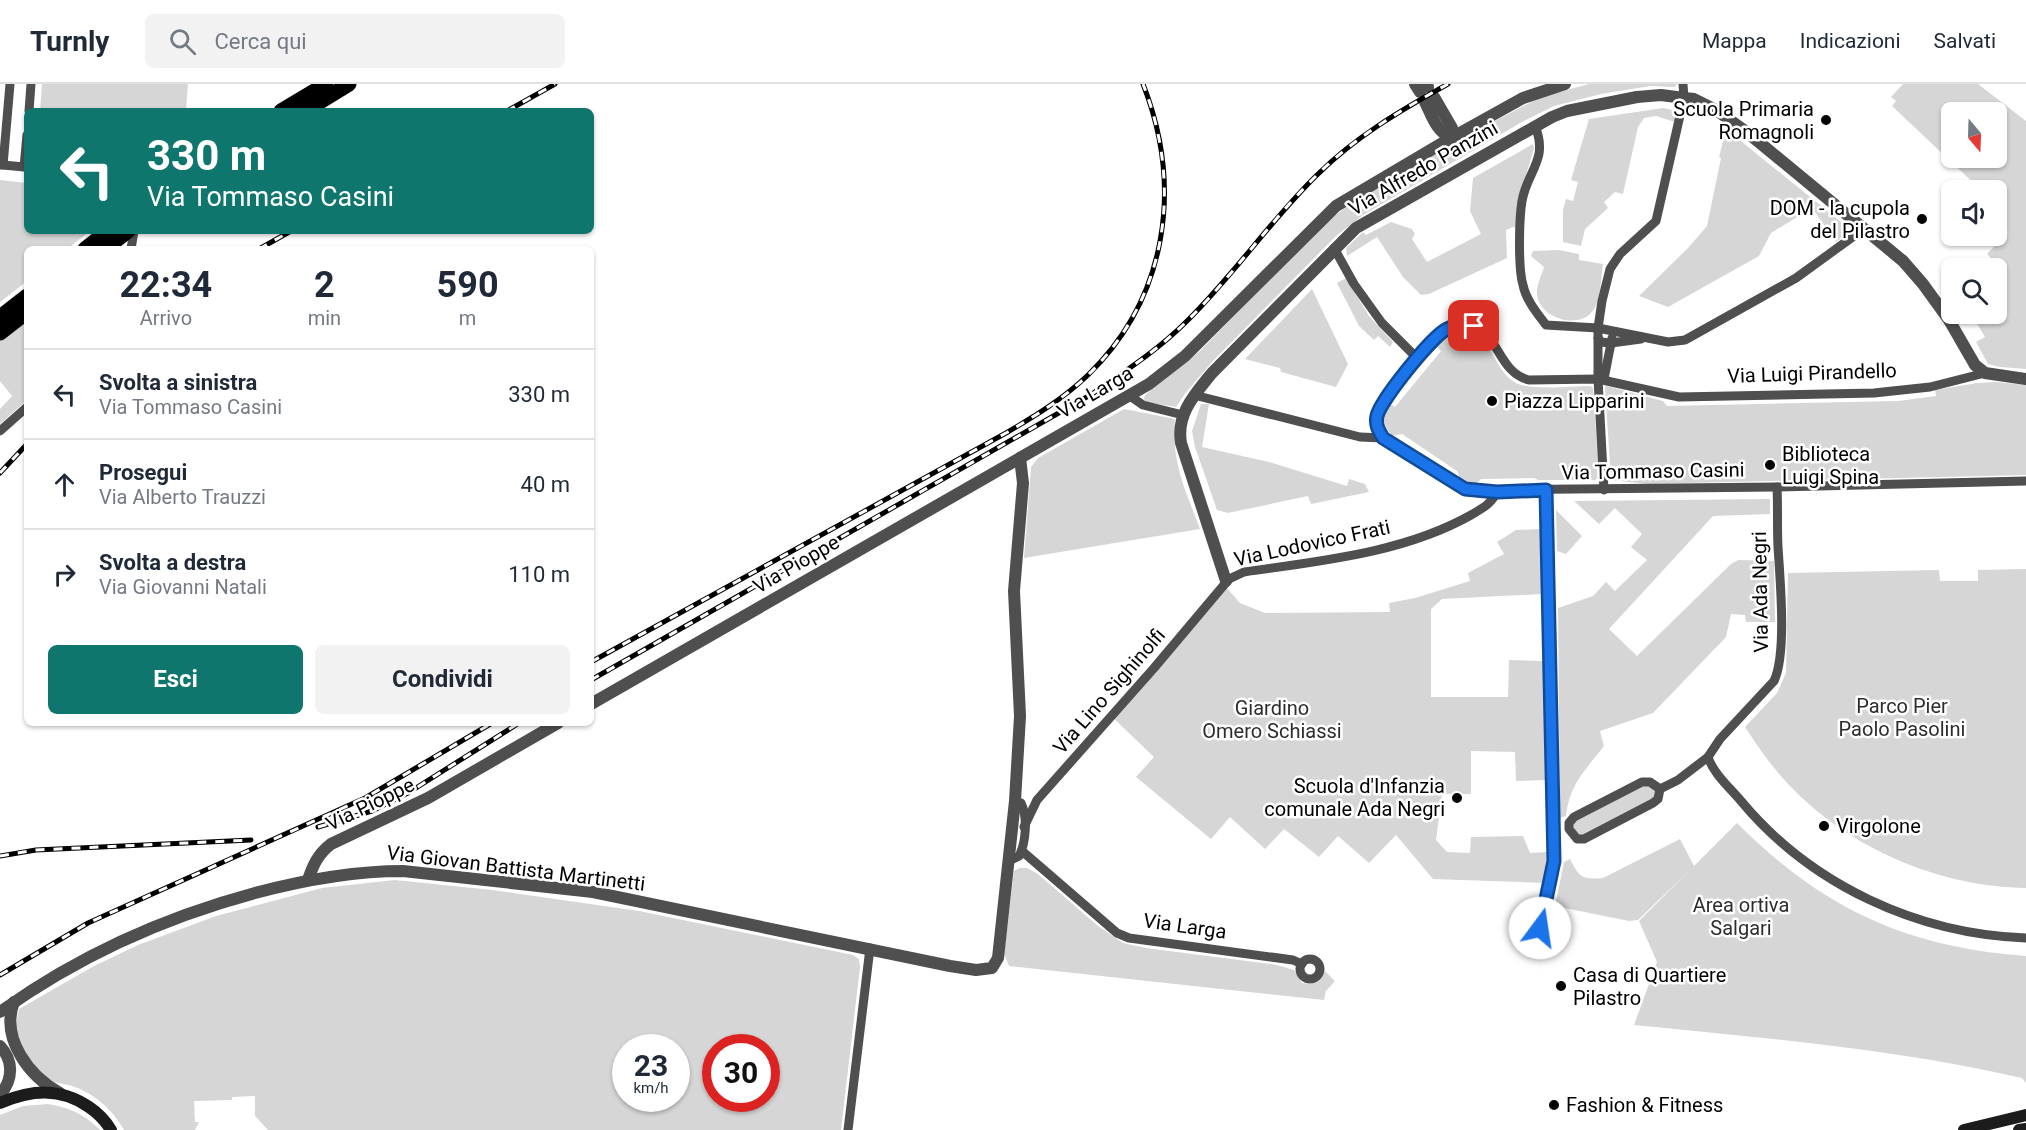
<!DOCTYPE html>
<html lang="it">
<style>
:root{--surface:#fff;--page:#f2f2f3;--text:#1f2937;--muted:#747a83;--line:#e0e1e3;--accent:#0f766e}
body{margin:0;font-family:Roboto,sans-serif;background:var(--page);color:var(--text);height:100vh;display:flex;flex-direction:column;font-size:22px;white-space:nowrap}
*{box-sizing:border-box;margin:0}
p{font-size:20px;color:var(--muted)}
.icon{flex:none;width:33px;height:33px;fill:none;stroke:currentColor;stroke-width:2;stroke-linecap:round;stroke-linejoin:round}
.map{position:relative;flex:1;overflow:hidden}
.sheet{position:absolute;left:24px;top:162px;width:570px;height:480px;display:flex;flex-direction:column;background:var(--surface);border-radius:9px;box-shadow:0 2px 4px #0004}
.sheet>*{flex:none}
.banner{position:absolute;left:24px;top:24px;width:570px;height:126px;border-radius:9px;box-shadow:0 2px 4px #0004;background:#0f766e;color:#fff;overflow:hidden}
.needle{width:39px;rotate:161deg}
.controls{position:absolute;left:1941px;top:18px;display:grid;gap:12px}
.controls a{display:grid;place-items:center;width:66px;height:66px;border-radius:9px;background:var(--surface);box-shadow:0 2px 4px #0004;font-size:30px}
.speed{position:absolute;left:612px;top:950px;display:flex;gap:12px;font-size:30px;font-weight:700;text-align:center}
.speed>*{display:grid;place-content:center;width:78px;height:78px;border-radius:50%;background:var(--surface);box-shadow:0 2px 4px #0004;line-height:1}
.speed small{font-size:15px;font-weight:400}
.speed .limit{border:9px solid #d22;background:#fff;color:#111}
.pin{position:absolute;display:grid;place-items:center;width:51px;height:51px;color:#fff;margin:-26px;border-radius:12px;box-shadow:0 3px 9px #0006}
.me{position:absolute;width:66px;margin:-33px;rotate:14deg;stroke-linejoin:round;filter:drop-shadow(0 0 4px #0008)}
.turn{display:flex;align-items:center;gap:21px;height:126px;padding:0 24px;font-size:27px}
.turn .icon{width:78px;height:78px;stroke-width:2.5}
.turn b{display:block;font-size:42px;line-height:51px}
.eta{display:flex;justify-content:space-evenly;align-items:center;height:102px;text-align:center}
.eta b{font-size:36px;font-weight:700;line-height:42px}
.primary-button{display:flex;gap:12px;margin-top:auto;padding:12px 24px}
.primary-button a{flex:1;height:69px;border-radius:9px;background:var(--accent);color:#fff;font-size:24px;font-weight:700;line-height:69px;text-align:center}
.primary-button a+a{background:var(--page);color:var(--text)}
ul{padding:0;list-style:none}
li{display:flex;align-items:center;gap:18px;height:90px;padding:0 24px;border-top:2px solid var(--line)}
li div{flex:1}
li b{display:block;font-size:22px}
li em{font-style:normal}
header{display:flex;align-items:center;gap:36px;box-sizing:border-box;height:84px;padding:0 30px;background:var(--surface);border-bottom:2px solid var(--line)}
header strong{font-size:28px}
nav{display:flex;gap:33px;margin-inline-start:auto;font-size:21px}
.search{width:420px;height:54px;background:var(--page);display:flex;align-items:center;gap:15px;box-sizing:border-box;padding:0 21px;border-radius:9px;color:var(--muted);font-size:22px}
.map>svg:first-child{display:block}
</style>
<header>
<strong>Turnly</strong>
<div class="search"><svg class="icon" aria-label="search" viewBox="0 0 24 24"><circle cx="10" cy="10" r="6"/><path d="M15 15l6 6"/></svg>Cerca qui</div>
<nav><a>Mappa</a><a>Indicazioni</a><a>Salvati</a></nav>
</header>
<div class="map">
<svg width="2026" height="1046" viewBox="0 0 2026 1046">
<rect width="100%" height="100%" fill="#fff"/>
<g fill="#d6d6d6" fill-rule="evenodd">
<path d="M 42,0 L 188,0 L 186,27 L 40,27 Z"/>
<path d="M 1589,0 L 1677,0 L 1675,3 L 1650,2 L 1601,10 L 1554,22 L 1522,38 L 1363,131 L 1336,152 L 1213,277 L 1187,307 L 1176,323 L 1146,318 L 1144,315 L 1145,311 L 1200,267 L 1304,160 L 1333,133 L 1360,113 L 1445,63 L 1541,13 Z"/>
<path d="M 1903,0 L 1978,0 L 2026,37 L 2026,285 L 2000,283 L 1988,280 L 1976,258 L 1985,253 L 1975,236 L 1967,240 L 1959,230 L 1996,230 L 1996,184 L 1985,184 L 1993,176 L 1987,170 L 2008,148 L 1997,138 L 1996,106 L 1981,106 L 1892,22 L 1896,17 L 1891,13 ZM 1952,28 L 1996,28 L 1996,74 L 1952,74 Z"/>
<path d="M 1663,24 L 1677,27 L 1675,38 L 1656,32 L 1644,34 L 1638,43 L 1623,110 L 1615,108 L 1604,118 L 1608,124 L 1585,145 L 1581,162 L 1563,158 L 1563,126 L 1566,115 L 1573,117 L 1578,98 L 1571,96 L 1589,35 Z"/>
<path d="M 1726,45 L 1851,146 L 1836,158 L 1812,124 L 1771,149 L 1759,172 L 1668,223 L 1639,212 L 1688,164 L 1707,142 L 1721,74 L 1719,73 Z"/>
<path d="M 1533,60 L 1534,64 L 1519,115 L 1518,144 L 1513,143 L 1506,146 L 1507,174 L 1429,210 L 1421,211 L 1403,193 L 1377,153 L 1347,172 L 1346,164 L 1363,148 L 1366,151 L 1391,138 L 1412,145 L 1415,150 L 1412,155 L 1427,178 L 1481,150 L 1470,127 L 1473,94 Z"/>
<path d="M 0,96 L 27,99 L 27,147 L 90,147 L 67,165 L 27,165 L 27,197 L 0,218 Z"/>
<path d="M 1559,166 L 1579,170 L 1579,176 L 1603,180 C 1601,193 1601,214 1594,225 C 1581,247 1539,235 1537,210 C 1536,202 1542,190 1544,183 L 1531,172 L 1533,167 Z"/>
<path d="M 1346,194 L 1369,232 L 1393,258 L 1390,263 L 1378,252 L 1374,256 L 1359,242 L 1337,199 Z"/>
<path d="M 1312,205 L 1348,280 L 1336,303 L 1281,288 L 1280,284 L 1245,275 Z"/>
<path d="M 27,235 L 27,316 L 0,340 L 0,325 L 12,312 L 0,297 L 0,257 Z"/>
<path d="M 1462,245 C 1495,252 1492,286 1516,299 C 1533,307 1571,302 1590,302 L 1593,304 L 1599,393 L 1595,396 L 1538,396 L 1534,394 L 1481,395 L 1474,402 L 1461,397 L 1457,387 L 1402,350 L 1392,352 C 1383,341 1380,330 1389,319 L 1395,323 L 1441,267 L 1435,261 L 1452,248 Z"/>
<path d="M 1996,298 L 2026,301 L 2026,391 L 1647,400 L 1611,396 L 1605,303 L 1607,302 L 1663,317 L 1667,322 L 1898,317 L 1936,312 L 1935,306 L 1977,299 Z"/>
<path d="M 1201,320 L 1209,320 L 1202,363 L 1269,378 L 1347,402 L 1349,395 L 1365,400 L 1369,408 L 1311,420 L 1308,412 L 1228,429 L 1217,426 L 1195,363 L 1192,347 Z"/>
<path d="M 1124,325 L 1175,335 C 1171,378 1185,405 1200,445 L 1024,474 L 1031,383 L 1038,374 Z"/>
<path d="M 1770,415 L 1770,430 L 1713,432 L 1609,545 L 1637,572 L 1731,480 L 1738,476 L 1774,477 L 1775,538 L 1746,538 L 1745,531 L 1731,530 L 1726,553 L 1653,629 L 1600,647 L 1604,662 C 1586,685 1569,701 1566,732 L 1560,734 L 1558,524 L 1593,512 L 1606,498 L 1615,507 L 1647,476 L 1631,463 L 1642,450 L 1615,424 L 1599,440 L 1574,417 Z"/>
<path d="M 1556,426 L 1582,452 L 1566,470 L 1557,467 Z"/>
<path d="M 1540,445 L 1542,510 L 1442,515 L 1431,525 L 1431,613 L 1508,613 L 1509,576 L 1543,577 L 1546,696 L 1516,697 L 1515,668 L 1471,667 L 1471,710 L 1442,710 L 1436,756 L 1447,768 L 1470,769 L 1471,753 L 1523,752 L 1530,769 L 1547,768 L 1548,784 L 1544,799 L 1433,795 L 1396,751 L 1369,779 L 1338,752 L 1319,773 L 1284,745 L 1265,765 L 1230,733 L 1211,755 L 1136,693 L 1154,673 L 1109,630 L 1226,503 L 1240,519 L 1265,529 L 1390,528 L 1389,519 L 1415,514 L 1470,497 L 1468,489 L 1504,470 L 1497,458 L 1516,446 Z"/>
<path d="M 2026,485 L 2026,804 C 1939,803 1849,764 1789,701 C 1772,683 1758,663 1745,643 L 1777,609 L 1786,589 L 1788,489 L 1939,486 L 1940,497 L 1978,497 L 1978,486 Z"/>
<path d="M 1643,700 L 1650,700 L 1656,707 L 1656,712 L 1651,717 L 1583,752 L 1578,752 L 1572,740 L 1577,734 Z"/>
<path d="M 1737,739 C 1822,824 1905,863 2026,872 L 2026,999 L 2022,994 C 1895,965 1764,954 1634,941 L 1657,878 L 1639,837 L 1689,787 L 1638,836 L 1629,837 L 1555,822 L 1564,778 L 1570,775 C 1579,793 1582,796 1603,794 L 1680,755 L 1694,782 Z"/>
<path d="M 1020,784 L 1027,784 L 1038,790 L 1098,842 L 1123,859 L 1146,864 L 1277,881 L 1294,886 L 1302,899 C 1314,901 1321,899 1325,887 L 1335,897 L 1326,907 L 1324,916 L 1009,882 L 1004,870 L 1014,787 Z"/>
<path d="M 395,796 L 492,806 L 639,827 L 853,871 L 859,875 L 860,883 L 841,1046 L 268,1046 L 255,1032 L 255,1012 L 232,1013 L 232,1016 L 194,1017 L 195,1038 L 199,1038 L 195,1046 L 124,1046 C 113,1026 94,1009 72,1002 C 62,999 50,999 41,992 C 37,988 34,981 31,977 C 16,954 13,953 19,925 L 94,882 L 138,861 L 216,832 L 322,804 ZM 626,963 L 676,963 L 676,1014 L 626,1014 ZM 716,963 L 766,963 L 766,1014 L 716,1014 Z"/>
<path d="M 48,1020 C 70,1024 84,1030 100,1046 L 0,1046 L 0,1031 L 23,1022 Z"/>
</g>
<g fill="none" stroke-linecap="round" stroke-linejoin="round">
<g stroke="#4f4f4f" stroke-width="9">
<path d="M 29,27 L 31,0"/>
<path d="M 1535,42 C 1549,76 1527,87 1522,117 C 1519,135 1518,185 1523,201 C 1526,216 1537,229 1546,241 L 1598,244 L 1668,258 L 1685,256 L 1796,194 L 1865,144"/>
<path d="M 0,81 L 3,81 L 10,0"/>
<path d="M 3,81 L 24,83 L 27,51"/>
<path d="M 1334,164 L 1354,200 L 1382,239 L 1418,275"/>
<path d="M 131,165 L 134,147"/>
<path d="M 1598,254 L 1601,258 L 1611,259 L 1641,255"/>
<path d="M 1604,295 L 1612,254"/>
<path d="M 1194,311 L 1360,353 L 1383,354 L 1459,402 L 1473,406 L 1777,403 L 2026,397"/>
<path d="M 1130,312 L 1143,321 L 1183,331"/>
<path d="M 0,347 L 27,323"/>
<path d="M 1383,354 C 1380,347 1375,341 1377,333 C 1380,317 1430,255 1444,246 C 1451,242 1459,240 1466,241 C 1499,243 1496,288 1529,296 L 1598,295 L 1679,313 L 1874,309 L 1930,303 L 1985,289"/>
<path d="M 1604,406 L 1598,295 L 1598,244 L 1602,217 L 1610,185 L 1620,170 L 1656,137 L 1684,14 L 1683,0"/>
<path d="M 1708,673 C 1713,689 1730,704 1741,717 C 1811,801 1917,850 2026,854"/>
<path d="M 1660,705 L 1650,698 L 1642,698 L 1574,733 L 1569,739 L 1569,745 L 1577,755 L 1584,755 L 1653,719 L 1658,715 L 1660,705 L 1678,696 L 1708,673 L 1720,655 L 1774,597 C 1787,570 1780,495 1778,463 C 1777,443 1778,423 1777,403"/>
<path d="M 1024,743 L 1037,716 L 1154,584 L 1229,495 L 1244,488 C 1319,477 1404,469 1471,431 C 1483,424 1491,420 1497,408"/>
<path d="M 1022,767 L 1117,849 L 1129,854 L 1293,876 L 1302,880"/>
<path d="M 1009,777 L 1019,772 C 1026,759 1028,733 1021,719 L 1015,717"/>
<path d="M 1539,846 L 1554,777 L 1546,406"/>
<circle cx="1310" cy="885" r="10"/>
<path d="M 848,1046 L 870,864"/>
</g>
<g stroke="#4f4f4f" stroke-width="12">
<path d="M 1415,0 L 1420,8"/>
<path d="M 1427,0 L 1428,3"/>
<path d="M 1434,13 L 1452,44 L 1451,54"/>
<path d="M 1425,18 C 1432,32 1436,47 1451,54"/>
<path d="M 1226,497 L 1181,359 C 1176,330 1195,310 1212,289 L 1356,144 L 1552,33 L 1567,27 L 1637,13 L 1661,11 L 1684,14 L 1694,15 L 1716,26 L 1748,49 L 1903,177 L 1923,200 L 1949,236 L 1975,281 L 1985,289 L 2026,295"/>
<path d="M 591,620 L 1149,300 L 1185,272 L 1336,122 L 1451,54 L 1523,14 L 1565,0"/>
<path d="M 308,796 C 313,781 318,770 331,760 L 428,714 L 558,639"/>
<path d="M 14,918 C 0,955 30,993 60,1009"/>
<path d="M 0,928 C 78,872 162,834 255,809 C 304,796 352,787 403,787 L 593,808 L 950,882 L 976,886 L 992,884 L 998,874 L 1015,717 L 1020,632 L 1014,507 L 1023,399 L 1020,374"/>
<path d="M 0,962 C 14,977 13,996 0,1011"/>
</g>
<g stroke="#1c1c1c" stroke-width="12">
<path d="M 0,1019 C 31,1006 60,1003 89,1023 C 98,1029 105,1036 111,1046"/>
<path d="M 1964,1046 L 2026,1031"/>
<path d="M 2019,1046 L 2026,1045"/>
</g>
<g stroke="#000" stroke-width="15">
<path d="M 281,27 L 326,0"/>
<path d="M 305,27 L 349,0"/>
<path d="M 85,165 L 108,147"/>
<path d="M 105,165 L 128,147"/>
<path d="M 0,233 L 27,212"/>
<path d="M 0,249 L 27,228"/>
</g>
<defs>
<g id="rail">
<path d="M 507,27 L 555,0"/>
<path d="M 259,165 L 291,147"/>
<path d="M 0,389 L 27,360"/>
<path d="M 591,578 L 1006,349 C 1035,332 1063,315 1088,291 C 1168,213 1183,102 1143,0"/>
<path d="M 591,596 L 1092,310 C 1124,288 1158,266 1186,238 C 1233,192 1270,137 1317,91 C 1355,53 1401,26 1448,0"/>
<path d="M 318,743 L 372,727 L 408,709 L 519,639"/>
<path d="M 0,772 L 36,766 L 251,756"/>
<path d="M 0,891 L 88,839 L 365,714 L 492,639"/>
</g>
</defs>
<use href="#rail" stroke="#000" stroke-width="5"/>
<use href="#rail" stroke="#fff" stroke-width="3" stroke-dasharray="9" stroke-linecap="butt"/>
</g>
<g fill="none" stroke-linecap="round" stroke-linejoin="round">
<defs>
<path id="route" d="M 1474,242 C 1464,240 1456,240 1447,245 C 1432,252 1380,317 1377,332 C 1375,341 1379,347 1383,354 L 1465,405 L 1497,408 L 1546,406 L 1554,777 L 1540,844"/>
</defs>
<use href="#route" stroke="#114b97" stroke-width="15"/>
<use href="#route" stroke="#1a73e8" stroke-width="10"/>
</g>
<g fill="#000" stroke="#fff" stroke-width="2">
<circle cx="1826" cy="36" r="6"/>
<circle cx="1922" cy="135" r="6"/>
<circle cx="1492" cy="317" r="6"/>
<circle cx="1770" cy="381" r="6"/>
<circle cx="1457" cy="714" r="6"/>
<circle cx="1824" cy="742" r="6"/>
<circle cx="1561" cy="902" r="6"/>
<circle cx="1554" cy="1021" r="6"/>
</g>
<g text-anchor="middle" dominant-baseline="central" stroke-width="5" stroke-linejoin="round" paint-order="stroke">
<g font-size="20" fill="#000" stroke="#fff" text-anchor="start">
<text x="1814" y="25" text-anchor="end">Scuola Primaria<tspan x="1814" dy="23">Romagnoli</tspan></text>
<text x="1910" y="124" text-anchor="end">DOM - la cupola<tspan x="1910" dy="23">del Pilastro</tspan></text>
<text x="1504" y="317">Piazza Lipparini</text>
<text x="1782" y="370">Biblioteca<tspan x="1782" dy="23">Luigi Spina</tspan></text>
<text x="1445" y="702" text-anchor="end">Scuola d'Infanzia<tspan x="1445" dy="23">comunale Ada Negri</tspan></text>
<text x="1836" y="742">Virgolone</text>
<text x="1573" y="891">Casa di Quartiere<tspan x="1573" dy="23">Pilastro</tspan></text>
<text x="1566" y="1021">Fashion &amp; Fitness</text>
</g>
<g font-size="20" fill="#000" stroke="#fff">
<text transform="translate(1423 84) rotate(-30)">Via Alfredo Panzini</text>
<text transform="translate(1812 289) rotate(-2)">Via Luigi Pirandello</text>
<text transform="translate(1095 308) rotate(-30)">Via Larga</text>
<text transform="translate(1653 387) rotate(-1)">Via Tommaso Casini</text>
<text transform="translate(1312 459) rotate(-12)">Via Lodovico Frati</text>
<text transform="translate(796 480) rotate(-30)">Via Pioppe</text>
<text transform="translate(1760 508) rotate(-91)">Via Ada Negri</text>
<text transform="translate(1109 607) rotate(-49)">Via Lino Sighinolfi</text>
<text transform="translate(370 720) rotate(-26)">Via Pioppe</text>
<text transform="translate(516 784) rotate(7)">Via Giovan Battista Martinetti</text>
<text transform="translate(1185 842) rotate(8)">Via Larga</text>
</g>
<g font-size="20" fill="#2d2d2d" stroke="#fff">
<text x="1902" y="622">Parco Pier<tspan x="1902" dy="23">Paolo Pasolini</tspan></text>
<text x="1272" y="624">Giardino<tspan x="1272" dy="23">Omero Schiassi</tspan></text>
<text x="1741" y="821">Area ortiva<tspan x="1741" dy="23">Salgari</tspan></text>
</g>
</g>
</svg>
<div class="controls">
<a><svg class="needle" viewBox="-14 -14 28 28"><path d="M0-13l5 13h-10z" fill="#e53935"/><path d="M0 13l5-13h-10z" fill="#747a83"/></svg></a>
<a><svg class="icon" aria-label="sound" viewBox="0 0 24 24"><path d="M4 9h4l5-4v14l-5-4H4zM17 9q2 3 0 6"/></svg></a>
<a><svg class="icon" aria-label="search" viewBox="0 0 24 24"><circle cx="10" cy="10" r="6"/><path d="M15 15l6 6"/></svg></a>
</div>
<div class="speed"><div>23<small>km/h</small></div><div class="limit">30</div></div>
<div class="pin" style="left:1474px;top:242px;background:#d93025"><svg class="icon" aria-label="arrive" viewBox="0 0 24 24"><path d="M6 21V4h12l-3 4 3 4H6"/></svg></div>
<svg class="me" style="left:1540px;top:844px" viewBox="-20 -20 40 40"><circle r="19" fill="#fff"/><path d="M0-13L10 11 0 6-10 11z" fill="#1a73e8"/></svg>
<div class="banner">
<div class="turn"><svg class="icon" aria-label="left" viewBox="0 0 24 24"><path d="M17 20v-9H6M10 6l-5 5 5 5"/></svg><div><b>330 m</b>Via Tommaso Casini</div></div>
</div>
<section class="sheet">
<div class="eta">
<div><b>22:34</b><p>Arrivo</p></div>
<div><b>2</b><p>min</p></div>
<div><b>590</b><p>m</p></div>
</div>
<ul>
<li><svg class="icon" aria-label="left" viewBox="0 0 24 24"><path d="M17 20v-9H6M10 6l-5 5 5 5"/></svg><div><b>Svolta a sinistra</b><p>Via Tommaso Casini</p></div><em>330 m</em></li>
<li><svg class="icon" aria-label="ahead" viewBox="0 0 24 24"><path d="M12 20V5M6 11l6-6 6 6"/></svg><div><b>Prosegui</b><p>Via Alberto Trauzzi</p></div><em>40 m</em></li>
<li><svg class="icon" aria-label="right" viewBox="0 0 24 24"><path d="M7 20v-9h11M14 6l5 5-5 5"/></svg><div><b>Svolta a destra</b><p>Via Giovanni Natali</p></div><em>110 m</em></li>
</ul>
<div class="primary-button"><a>Esci</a><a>Condividi</a></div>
</section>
</div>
